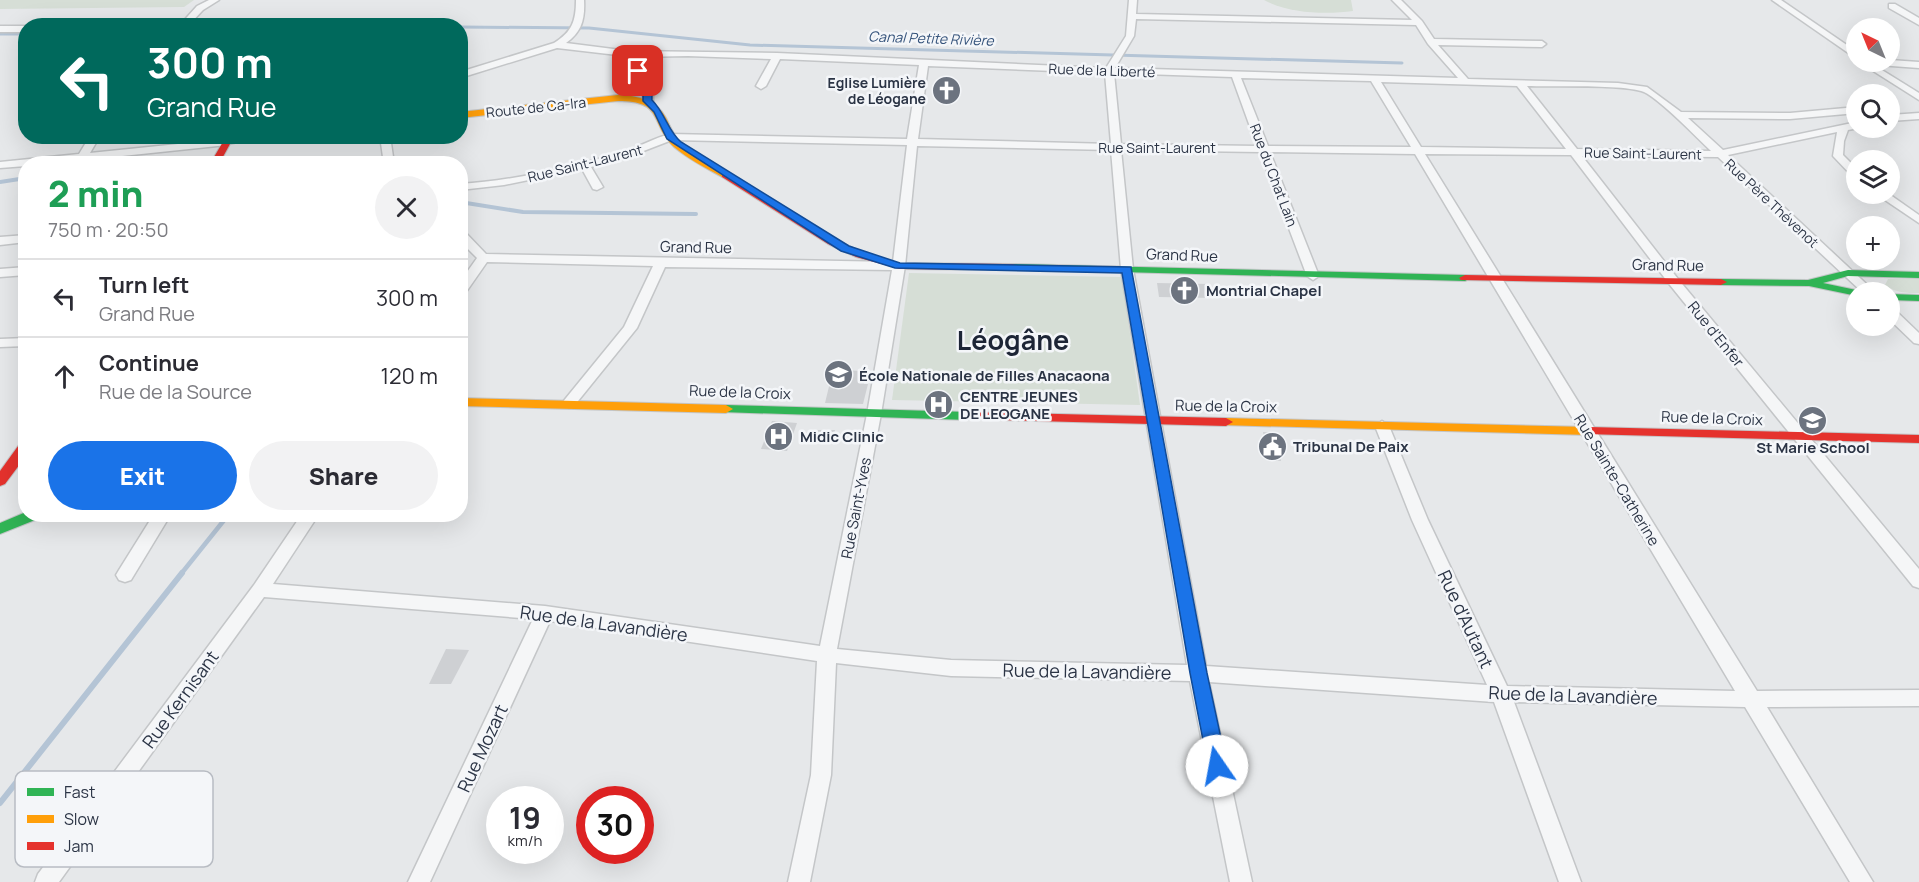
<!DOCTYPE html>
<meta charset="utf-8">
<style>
:root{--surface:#fff;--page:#f2f2f3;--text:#2b2b33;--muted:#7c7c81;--line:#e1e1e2;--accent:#1a73e8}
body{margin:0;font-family:Manrope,sans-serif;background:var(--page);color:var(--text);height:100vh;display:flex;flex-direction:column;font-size:22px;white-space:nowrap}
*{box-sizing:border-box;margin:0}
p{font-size:20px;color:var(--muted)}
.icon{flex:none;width:33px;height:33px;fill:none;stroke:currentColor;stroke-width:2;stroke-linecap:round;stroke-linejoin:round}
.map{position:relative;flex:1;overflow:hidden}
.details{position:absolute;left:18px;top:156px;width:450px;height:366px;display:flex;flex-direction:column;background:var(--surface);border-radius:24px;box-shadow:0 6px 24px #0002}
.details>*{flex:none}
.banner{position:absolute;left:18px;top:18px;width:450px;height:126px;border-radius:24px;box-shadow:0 6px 24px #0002;background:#00695c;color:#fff;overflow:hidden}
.needle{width:39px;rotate:317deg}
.tools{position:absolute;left:1846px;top:18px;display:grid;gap:12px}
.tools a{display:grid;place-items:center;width:54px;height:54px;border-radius:50%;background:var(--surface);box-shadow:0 6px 24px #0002;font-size:30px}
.speed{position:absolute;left:486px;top:786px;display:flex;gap:12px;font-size:30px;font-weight:700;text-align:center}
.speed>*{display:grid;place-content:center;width:78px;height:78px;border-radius:50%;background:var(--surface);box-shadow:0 6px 24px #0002;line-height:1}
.speed small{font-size:15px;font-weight:400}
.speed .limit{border:9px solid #d22;background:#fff;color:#111}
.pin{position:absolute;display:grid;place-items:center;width:51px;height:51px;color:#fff;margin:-26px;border-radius:12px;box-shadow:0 3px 9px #0006}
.me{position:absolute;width:66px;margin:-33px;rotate:348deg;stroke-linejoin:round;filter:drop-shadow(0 0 4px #0008)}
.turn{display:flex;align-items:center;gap:21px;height:126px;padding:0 30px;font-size:27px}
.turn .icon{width:78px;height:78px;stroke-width:2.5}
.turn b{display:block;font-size:42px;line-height:51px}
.round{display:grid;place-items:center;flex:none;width:63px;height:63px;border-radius:32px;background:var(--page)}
.head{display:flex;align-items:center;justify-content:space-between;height:102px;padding:0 30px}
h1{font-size:36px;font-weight:800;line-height:45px;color:#1e9e55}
.primary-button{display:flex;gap:12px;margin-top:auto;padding:12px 30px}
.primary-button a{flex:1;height:69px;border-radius:36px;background:var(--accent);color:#fff;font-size:24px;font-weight:800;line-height:69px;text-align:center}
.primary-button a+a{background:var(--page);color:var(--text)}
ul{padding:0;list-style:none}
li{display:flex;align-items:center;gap:18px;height:78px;padding:0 30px;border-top:2px solid var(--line)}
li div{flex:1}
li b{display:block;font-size:22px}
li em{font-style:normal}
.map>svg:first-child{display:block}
</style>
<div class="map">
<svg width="1919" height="882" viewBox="0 0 1919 882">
<rect width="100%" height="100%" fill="#e6e8ea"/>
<g fill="#d6ded6">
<path d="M 0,0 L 194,0 L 184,7 L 0,9 Z"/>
<path d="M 1264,0 L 1351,0 L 1353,11 C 1325,15 1288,13 1264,0 Z"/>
<path d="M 909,273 L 1122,277 L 1140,405 L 892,400 Z"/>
<path d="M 1888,279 L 1919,279 L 1919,293 C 1906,293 1896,293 1885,285 Z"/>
</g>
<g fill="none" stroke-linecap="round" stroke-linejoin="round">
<g stroke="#b4c4d5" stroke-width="3">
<path d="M 460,27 L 589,28 L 750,45 L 1402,63"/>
<path d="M 0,34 L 26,34"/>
</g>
<g stroke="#b4c4d5" stroke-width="4">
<path d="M 0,182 L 26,178"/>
<path d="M 460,202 L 523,212 L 696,214"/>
</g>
<path stroke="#b4c4d5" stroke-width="4.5" d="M 181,574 L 229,514"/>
<path stroke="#b4c4d5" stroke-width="6" d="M 0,803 L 182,573"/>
</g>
<g fill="#ced0d3">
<path d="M 1157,283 L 1210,284 L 1213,298 L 1159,297 Z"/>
<path d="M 833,370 L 866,371 L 864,384 L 868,384 L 863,404 L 825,403 Z"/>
<path d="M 772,421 L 797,423 L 787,451 L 761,449 Z"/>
<path d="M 817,430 L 835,430 L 833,443 L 815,443 Z"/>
<path d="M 1263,432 L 1276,433 L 1281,461 L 1268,460 Z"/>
<path d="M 446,649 L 469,650 L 451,684 L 429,684 Z"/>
</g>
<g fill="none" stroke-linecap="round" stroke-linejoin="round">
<defs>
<g id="street">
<path d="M 209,0 L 219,0 L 203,10 L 188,26 L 179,26 L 197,6 Z"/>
<path d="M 576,0 L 584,0 C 585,19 582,32 566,43 L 629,51 L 777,53 L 1106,68 L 1126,36 L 1129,0 L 1137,0 L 1136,14 L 1412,20 L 1392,0 L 1401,0 L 1422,21 L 1434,39 L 1542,41 L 1546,44 L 1542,47 L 1438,45 L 1468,79 L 1618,83 L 1647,87 L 1681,112 L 1790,113 L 1857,107 L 1857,113 L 1790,119 L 1688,118 L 1723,150 L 1857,122 L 1857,128 L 1859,128 L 1848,130 L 1844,141 L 1843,155 L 1857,169 L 1857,178 L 1853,177 L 1833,156 L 1837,132 L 1728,155 L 1875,292 L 1862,292 L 1718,157 L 1582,156 L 1678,279 L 1919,569 L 1919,588 L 1913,586 L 1670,285 L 1571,155 L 1425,154 L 1757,691 L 1919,690 L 1919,706 L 1767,707 L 1873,882 L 1850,882 L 1745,707 L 1514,702 L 1581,882 L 1559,882 L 1494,702 L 1209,682 L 1252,882 L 1230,882 L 1190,681 L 951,676 L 836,663 L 831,775 L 810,882 L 788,882 L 811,775 L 817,661 L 550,621 L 430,882 L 408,882 L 533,619 L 264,597 L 59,882 L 35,882 L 38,874 L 254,585 L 302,514 L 319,514 L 273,584 L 545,606 L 820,646 L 867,414 L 892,270 L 665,267 L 637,328 L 574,406 L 569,408 L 562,403 L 624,327 L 653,266 L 487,262 L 464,295 L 460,296 L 460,282 L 477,258 L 460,241 L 460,230 L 464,231 L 486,254 L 893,262 L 907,145 L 672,140 L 628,157 L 591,167 L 603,187 L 597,190 L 593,189 L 582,169 L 504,185 L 460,190 L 460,184 C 511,181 574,167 623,152 C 639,147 654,138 670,134 L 907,139 L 919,65 L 780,59 L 766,86 L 761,89 L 756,86 L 771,59 L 688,56 L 635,57 L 653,88 L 653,101 L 648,104 L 643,101 L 643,88 L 626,56 L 557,48 L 460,78 L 460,72 L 554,43 C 572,32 576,21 576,0 ZM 1136,19 L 1416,25 L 1428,44 L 1458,78 L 1115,68 L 1134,36 ZM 928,66 L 1105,73 L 1111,144 L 918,139 ZM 1114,73 L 1232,77 L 1257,146 L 1121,144 ZM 1241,78 L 1371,81 L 1411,147 L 1268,146 ZM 1381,82 L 1517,86 L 1566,149 L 1421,147 ZM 1527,86 C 1553,87 1624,84 1644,92 C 1661,100 1696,137 1711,151 L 1577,149 ZM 917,146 L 1111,150 L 1121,269 L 1187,665 L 951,660 L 837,649 L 881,414 L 905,266 ZM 1121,150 L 1260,152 L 1307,276 L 1313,280 L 1319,276 L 1270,152 L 1415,154 L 1735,691 L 1507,686 L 1428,520 L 1389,426 L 1382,421 L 1375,426 L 1412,520 L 1487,685 L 1206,666 L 1133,269 Z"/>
<path d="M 1772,0 L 1781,0 L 1857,52 L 1857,59 Z"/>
<path d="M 1889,4 L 1895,4 L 1919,18 L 1919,25 L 1889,8 Z"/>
<rect x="0" y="26" width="26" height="6"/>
<path d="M 1890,60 L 1919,62 L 1919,68 L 1878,65 L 1873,62 Z"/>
<path d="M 1859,62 L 1869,62 L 1919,93 L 1919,100 Z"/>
<path d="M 1919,113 L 1919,119 L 1890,121 L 1890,115 Z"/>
<path d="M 90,136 L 100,136 L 90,153 L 227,139 L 232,142 L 227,145 L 46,164 L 26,164 L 26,166 L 0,168 L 0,162 L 79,154 Z"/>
<path d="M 380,136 L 390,136 L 394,164 L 384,164 Z"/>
<path d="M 1876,194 L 1889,194 L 1919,215 L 1919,223 Z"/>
<path d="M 26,235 L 26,242 L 0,245 L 0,237 Z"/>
<path d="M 26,267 L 26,275 L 0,277 L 0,269 Z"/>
<path d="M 1890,309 L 1895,310 L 1919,333 L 1919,344 L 1914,343 L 1890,320 Z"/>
<path d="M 26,338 L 26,346 L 0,347 L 0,339 Z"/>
<path d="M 154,514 L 171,514 L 131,580 L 125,582 L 119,580 L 116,575 L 119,570 Z"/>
</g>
<g id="fast">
<path d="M 1013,264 L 1465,275 L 1471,278 L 1465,281 L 1009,269 L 1007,267 Z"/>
<path d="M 1848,270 L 1919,272 L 1919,278 L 1848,276 L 1823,283 L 1861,291 L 1862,292 L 1857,292 L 1857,296 L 1809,286 L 1721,285 L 1715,282 L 1721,279 L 1808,280 Z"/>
<path d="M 1890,294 L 1919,295 L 1919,301 L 1890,300 Z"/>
<path d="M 726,405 L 968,412 L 975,416 L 968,420 L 721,412 L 719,409 Z"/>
<path d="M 26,512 L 26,514 L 42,514 L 40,518 L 0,534 L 0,523 Z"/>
</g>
<g id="slow">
<path d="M 618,95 C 638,96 656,99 666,118 C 671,128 673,135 681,142 C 695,155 712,163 728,173 L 728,177 L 722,177 C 706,168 688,159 674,147 C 649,123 665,101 618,101 L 460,118 L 460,112 Z"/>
<path d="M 460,398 L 726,405 L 733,409 L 726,413 L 460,406 Z"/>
<path d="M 1226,418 L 1589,427 L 1596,431 L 1589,435 L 1221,425 L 1219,422 Z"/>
</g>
<g id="jam">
<path d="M 247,136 L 274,136 L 230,144 L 219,164 L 210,164 L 224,140 Z"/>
<path d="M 725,172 L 836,240 L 864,253 L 899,263 L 1013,264 L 1019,267 L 1013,270 L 899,269 L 856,257 L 828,244 L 722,177 L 722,173 Z"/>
<path d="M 1465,275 L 1721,279 L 1727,282 L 1721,285 L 1461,280 L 1459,278 Z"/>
<path d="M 968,412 L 1226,418 L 1233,422 L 1226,426 L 963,419 L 961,416 L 963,413 Z"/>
<path d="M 1589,427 L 1919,435 L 1919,443 L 1584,434 L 1582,431 L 1584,428 Z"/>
<path d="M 26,441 L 26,456 L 5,484 L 0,486 L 0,471 L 21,442 Z"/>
</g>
</defs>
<use href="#street" stroke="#c4c6c8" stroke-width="3"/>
<use href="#fast" stroke="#c4c6c8" stroke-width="2"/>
<use href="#slow" stroke="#c4c6c8" stroke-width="2"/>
<use href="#jam" stroke="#c4c6c8" stroke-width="2"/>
<use href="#street" fill="#f5f6f7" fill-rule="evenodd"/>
<use href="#fast" fill="#30b455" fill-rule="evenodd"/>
<use href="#slow" fill="#ff9f0a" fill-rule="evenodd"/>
<use href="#jam" fill="#e5322d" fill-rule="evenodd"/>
</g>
<path fill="#1a73e8" stroke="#114b97" stroke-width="1.5" d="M 635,69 L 642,71 L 652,88 L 652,100 C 665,113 668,131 681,142 L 849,246 L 900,263 L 1131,267 L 1207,673 L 1227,766 L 1224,772 L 1217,774 L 1211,772 L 1208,766 L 1190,673 L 1122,273 L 895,268 L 841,251 L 667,139 L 654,112 L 643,101 L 643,88 L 634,71 Z"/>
<defs>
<symbol id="church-disc" viewBox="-11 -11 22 22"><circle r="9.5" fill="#6c737f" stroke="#f4f6f9"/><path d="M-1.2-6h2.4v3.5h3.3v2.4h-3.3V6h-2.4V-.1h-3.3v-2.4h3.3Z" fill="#fff"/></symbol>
<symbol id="school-disc" viewBox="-11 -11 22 22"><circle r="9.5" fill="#6c737f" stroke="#f4f6f9"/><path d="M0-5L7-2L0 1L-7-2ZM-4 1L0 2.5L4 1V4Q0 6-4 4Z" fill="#fff"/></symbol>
<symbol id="hospital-disc" viewBox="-11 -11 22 22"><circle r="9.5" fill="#6c737f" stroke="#f4f6f9"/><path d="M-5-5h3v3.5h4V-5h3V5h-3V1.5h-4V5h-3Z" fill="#fff"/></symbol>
<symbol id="civic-disc" viewBox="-11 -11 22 22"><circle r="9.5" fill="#6c737f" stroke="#f4f6f9"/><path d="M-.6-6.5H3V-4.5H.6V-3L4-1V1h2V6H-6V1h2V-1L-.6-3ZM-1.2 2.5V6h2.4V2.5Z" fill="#fff"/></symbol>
</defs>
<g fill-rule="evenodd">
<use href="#church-disc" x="930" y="74" width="33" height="33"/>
<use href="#church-disc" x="1168" y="274" width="33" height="33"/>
<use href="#school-disc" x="822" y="358" width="33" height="33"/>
<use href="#hospital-disc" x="922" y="388" width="33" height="33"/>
<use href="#school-disc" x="1796" y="404" width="33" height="33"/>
<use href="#hospital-disc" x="762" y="420" width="33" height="33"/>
<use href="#civic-disc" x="1256" y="430" width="33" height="33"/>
</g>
<g text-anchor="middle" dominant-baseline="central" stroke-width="5" stroke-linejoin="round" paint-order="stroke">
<g font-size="14" font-style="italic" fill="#34527a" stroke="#f4f6f9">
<text transform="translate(931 38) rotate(2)">Canal Petite Rivière</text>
</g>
<g font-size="14" fill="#2b3445" stroke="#f4f6f9">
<text transform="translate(1102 70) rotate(2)">Rue de la Liberté</text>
<text transform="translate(536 107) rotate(-6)">Route de Ca-Ira</text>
<text x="1157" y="147">Rue Saint-Laurent</text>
<text transform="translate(1643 153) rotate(1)">Rue Saint-Laurent</text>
<text transform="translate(585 163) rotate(-14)">Rue Saint-Laurent</text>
<text transform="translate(1274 175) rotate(69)">Rue du Chat Lain</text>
<text transform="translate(1772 203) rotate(43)">Rue Père Thévenot</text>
</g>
<g font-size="14" font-weight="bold" fill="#2b3445" stroke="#f4f6f9" text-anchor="end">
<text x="926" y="82">Eglise Lumière<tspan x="926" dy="16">de Léogane</tspan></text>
</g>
<g font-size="15" fill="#2b3445" stroke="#f4f6f9">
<text transform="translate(696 247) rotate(1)">Grand Rue</text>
<text transform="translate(1182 255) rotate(2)">Grand Rue</text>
<text transform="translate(1668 265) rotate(1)">Grand Rue</text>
<text transform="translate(1716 334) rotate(51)">Rue d'Enfer</text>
<text transform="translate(740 392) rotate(2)">Rue de la Croix</text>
<text transform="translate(1226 406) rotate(1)">Rue de la Croix</text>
<text transform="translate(1712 418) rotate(2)">Rue de la Croix</text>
<text transform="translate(1617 480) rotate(59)">Rue Sainte-Catherine</text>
<text transform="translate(856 508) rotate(-79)">Rue Saint-Yves</text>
</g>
<g font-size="15" font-weight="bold" fill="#2b3445" stroke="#f4f6f9" text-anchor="start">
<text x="1206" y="290">Montrial Chapel</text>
<text x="859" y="375">École Nationale de Filles Anacaona</text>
<text x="960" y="396">CENTRE JEUNES<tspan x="960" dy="17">DE LEOGANE</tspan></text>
<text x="800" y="436">Midic Clinic</text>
<text x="1293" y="446">Tribunal De Paix</text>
<text x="1813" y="447" text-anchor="middle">St Marie School</text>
</g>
<g font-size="18" fill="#2b3445" stroke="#f4f6f9">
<text transform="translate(1466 619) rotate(65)">Rue d'Autant</text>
<text transform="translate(604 623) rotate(8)">Rue de la Lavandière</text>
<text transform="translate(1087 671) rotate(1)">Rue de la Lavandière</text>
<text transform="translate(1573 695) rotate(2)">Rue de la Lavandière</text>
<text transform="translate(180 699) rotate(-54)">Rue Kernisant</text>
<text transform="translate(482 748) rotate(-65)">Rue Mozart</text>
</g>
<g font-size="27" font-weight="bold" fill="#1d2536" stroke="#f4f6f9">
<text x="1013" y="339">Léogâne</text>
</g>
</g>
<rect x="15" y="771" width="198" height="96" rx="9" fill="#f4f6f9" stroke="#b8bcc3" stroke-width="1.5"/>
<rect x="27" y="788" width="27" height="8" fill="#30b455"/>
<rect x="27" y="815" width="27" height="8" fill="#ff9f0a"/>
<rect x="27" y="842" width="27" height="8" fill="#e5322d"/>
<g font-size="16" fill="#2b3445">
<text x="64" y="798">Fast</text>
<text x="64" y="825">Slow</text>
<text x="64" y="852">Jam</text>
</g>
</svg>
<div class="tools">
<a><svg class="needle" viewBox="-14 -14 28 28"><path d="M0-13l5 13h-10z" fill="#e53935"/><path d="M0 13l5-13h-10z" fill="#7c7c81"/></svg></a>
<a><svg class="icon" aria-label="search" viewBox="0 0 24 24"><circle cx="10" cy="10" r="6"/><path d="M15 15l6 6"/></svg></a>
<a><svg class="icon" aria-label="layers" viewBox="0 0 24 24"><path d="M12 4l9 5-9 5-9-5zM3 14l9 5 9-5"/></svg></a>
<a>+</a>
<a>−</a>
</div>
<div class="speed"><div>19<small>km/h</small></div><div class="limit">30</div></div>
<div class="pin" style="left:638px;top:71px;background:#d93025"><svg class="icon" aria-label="arrive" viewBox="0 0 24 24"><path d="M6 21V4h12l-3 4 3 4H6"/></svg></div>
<svg class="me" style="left:1217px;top:766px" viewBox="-20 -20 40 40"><circle r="19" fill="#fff"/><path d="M0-13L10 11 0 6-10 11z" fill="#1a73e8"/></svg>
<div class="banner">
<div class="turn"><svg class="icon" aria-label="left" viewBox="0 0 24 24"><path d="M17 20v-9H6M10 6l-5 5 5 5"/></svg><div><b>300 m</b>Grand Rue</div></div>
</div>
<section class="details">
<div class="head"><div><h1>2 min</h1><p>750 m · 20:50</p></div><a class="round"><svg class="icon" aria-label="close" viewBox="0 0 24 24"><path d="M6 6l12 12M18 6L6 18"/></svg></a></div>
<ul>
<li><svg class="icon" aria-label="left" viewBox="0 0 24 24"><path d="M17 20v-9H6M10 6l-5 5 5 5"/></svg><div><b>Turn left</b><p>Grand Rue</p></div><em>300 m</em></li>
<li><svg class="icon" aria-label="ahead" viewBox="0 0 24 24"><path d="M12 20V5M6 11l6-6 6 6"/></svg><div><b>Continue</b><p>Rue de la Source</p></div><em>120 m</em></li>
</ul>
<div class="primary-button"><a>Exit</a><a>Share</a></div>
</section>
</div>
